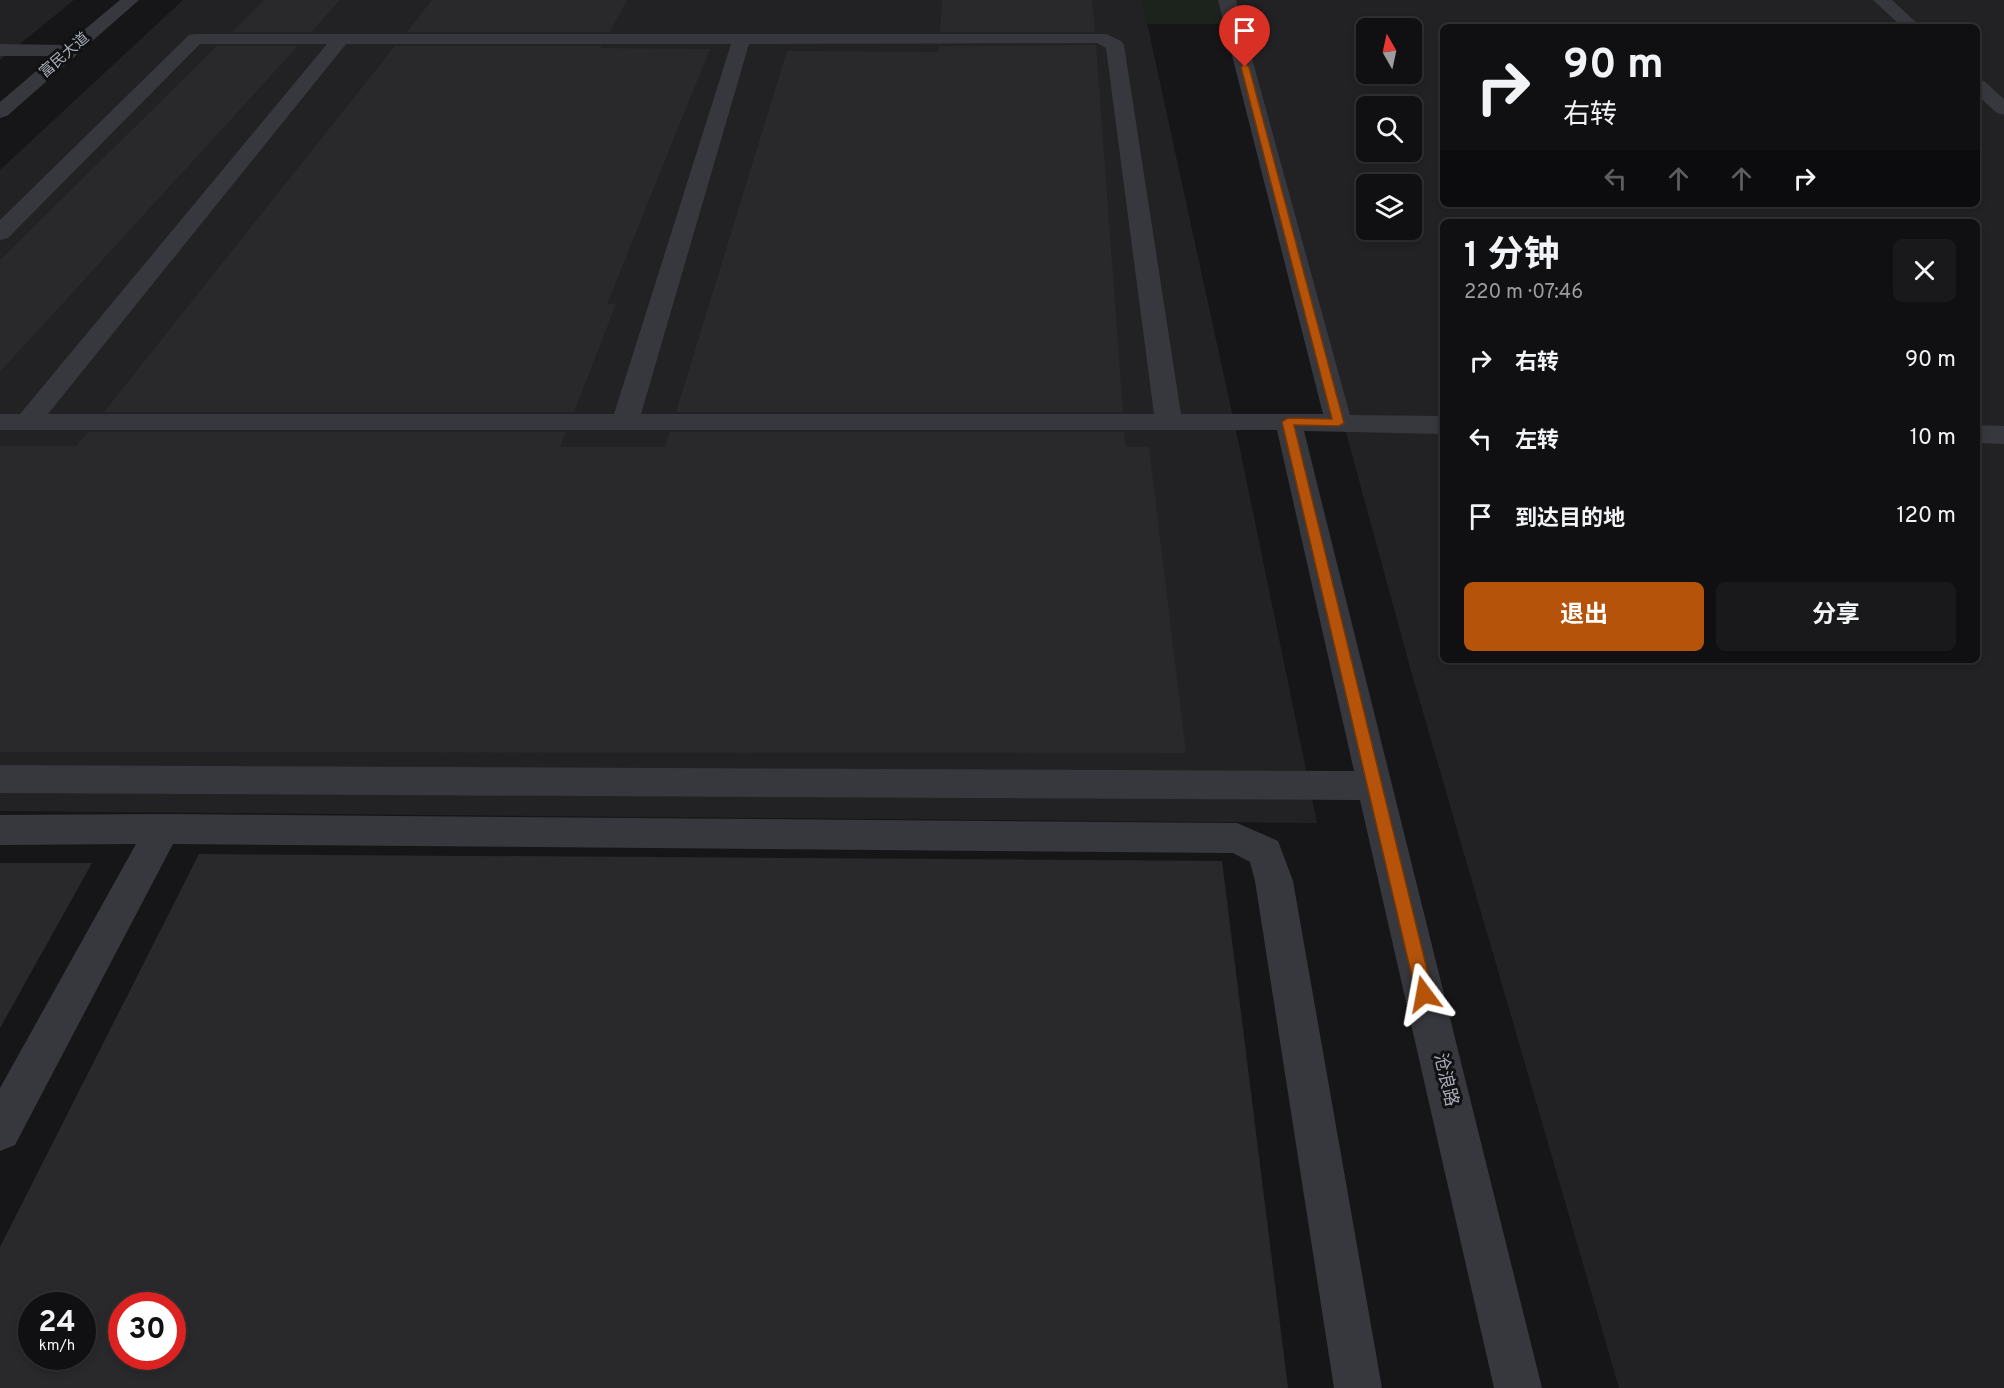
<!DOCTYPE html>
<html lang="zh">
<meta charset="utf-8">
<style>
:root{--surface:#101012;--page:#19191b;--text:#f1f3f6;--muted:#9c9d9f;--line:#303032;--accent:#b45309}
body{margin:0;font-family:Overpass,"Noto Sans SC",sans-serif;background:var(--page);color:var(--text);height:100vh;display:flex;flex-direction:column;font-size:22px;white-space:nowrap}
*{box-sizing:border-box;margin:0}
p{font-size:20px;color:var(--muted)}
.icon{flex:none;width:33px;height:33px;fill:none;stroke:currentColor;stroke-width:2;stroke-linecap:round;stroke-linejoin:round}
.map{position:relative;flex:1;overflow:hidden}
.details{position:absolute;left:1440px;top:219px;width:540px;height:444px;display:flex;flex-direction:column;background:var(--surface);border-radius:9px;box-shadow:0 3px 9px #0003,0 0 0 2px var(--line)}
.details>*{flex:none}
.hud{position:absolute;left:1440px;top:24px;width:540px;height:183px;border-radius:9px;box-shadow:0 3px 9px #0003,0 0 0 2px var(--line);background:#101012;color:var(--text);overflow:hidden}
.needle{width:39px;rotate:351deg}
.tools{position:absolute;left:1356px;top:18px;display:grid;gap:12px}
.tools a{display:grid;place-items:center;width:66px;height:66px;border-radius:9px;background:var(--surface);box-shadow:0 3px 9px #0003,0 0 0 2px var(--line);font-size:30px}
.speed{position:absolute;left:18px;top:1292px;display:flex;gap:12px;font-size:30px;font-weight:700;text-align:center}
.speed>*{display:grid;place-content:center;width:78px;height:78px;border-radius:50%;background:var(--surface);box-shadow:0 3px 9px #0003,0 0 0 2px var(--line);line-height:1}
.speed small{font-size:15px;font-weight:400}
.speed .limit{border:9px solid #d22;background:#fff;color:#111}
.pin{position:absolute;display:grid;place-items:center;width:51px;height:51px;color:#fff;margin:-62px -26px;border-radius:50% 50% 50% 0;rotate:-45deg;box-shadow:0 0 6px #0007}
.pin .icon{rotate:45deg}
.me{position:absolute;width:66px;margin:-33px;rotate:347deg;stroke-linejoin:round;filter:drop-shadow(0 0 4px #0008)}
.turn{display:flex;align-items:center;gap:21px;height:126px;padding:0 24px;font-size:27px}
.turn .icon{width:78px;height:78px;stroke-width:2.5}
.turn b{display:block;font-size:42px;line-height:51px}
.lanes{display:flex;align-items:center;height:57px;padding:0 24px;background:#0003;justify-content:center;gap:30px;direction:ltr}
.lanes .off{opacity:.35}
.round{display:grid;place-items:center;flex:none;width:63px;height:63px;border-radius:9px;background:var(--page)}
.overview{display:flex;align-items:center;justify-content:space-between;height:102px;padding:0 24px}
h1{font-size:36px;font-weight:700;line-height:45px}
.cta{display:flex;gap:12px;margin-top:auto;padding:12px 24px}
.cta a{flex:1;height:69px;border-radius:9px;background:var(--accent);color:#fff;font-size:24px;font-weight:700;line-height:69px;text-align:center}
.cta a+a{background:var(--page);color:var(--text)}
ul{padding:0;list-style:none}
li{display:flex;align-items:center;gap:18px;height:78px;padding:0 24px}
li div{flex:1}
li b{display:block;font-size:22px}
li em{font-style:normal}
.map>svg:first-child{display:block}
</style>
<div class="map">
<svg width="2004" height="1388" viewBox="0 0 2004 1388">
<rect width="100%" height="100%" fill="#161618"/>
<g fill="#222225" fill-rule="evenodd">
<path d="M 0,0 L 74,0 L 0,60 Z"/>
<path d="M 183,0 L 1142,0 L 1241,454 L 1317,823 L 0,811 L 0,170 Z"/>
<path d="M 1228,0 L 2004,0 L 2004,1388 L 1619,1388 L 1411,671 ZM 1443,27 L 1977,27 L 1977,204 L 1443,204 ZM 1366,28 L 1412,28 L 1412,74 L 1366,74 ZM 1366,106 L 1412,106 L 1412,152 L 1366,152 ZM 1366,184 L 1412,184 L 1412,230 L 1366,230 ZM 1443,222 L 1977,222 L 1977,660 L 1443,660 Z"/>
</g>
<path fill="#1c231d" d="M 1142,0 L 1228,0 L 1235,24 L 1146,24 Z"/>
<g fill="#29292c" fill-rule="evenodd">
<path d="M 264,0 L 340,0 L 311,32 L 232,32 Z"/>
<path d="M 432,0 L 627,0 L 610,32 L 407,32 Z"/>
<path d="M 942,0 L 1092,0 L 1095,32 L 940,32 Z"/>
<path d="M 1096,45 L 1123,412 L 676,412 L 787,51 L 939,52 L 939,46 Z"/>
<path d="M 217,46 L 298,46 L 0,372 L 0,260 Z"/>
<path d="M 395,46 L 602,46 L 601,48 L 710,49 L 607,304 L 616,304 L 574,412 L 104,412 Z"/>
<path d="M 88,432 L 566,432 L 560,447 L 665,447 L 670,432 L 1124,432 L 1126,447 L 1149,447 L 1186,753 L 0,752 L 0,446 L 76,446 Z"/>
<path d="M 199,854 L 1222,861 L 1288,1388 L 0,1388 L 0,1247 ZM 32,1305 L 82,1305 L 82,1356 L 32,1356 ZM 122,1305 L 172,1305 L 172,1356 L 122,1356 Z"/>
<path d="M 0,863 L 92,863 L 0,1028 Z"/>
</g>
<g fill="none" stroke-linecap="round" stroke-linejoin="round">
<g fill="#37383d" fill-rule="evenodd">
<path d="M 120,0 L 139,0 L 7,116 L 0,118 L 0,102 L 54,56 L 0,56 L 0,44 L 66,45 Z"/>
<path d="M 1218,0 L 1236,0 L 1350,415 L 1443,416 L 1443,434 L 1304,431 L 1542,1388 L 1494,1388 L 1360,800 L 0,793 L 0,765 L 1354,771 L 1277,430 L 0,430 L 0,414 L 20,414 L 327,44 L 200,44 L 8,238 L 0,240 L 0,220 L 189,35 L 195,34 L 1106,34 L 1121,41 L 1124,45 L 1181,414 L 1323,414 ZM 1097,43 L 1106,48 L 1154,414 L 641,414 L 749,44 ZM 346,44 L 731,44 L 614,414 L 48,414 Z"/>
<path d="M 1873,0 L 1892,0 L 1921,27 L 1902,27 Z"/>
<path d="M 1977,79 L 1984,81 L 2004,99 L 2004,115 L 1997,113 L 1977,95 Z"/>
<path d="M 1977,425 L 2004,426 L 2004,444 L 1977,443 Z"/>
<path d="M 163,814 L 1237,823 L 1278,841 L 1293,881 L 1382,1388 L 1334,1388 L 1255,881 L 1250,862 L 1233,853 L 173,844 L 15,1145 L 0,1151 L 0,1088 L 136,844 L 0,845 L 0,815 Z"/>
</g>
</g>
<path fill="#b45309" stroke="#753606" stroke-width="1.5" d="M 1245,64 L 1249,67 L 1344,423 L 1339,426 L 1294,425 L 1433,994 L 1430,1000 L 1424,1002 L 1419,1000 L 1416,994 L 1282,422 L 1288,418 L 1332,419 L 1241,67 Z"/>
<g text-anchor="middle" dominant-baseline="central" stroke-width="6" stroke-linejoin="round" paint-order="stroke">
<g font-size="15" fill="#a8adb8" stroke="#111113">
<text transform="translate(65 56) rotate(-41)">富民大道</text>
</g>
<g font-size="18" fill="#a8adb8" stroke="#111113">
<text transform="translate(1445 1080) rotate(77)">沧浪路</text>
</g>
</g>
</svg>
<div class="tools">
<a><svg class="needle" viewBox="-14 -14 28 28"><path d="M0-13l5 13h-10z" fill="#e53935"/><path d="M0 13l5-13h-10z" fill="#9c9d9f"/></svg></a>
<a><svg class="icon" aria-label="search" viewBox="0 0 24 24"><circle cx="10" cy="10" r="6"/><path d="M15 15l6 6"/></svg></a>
<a><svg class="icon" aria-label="layers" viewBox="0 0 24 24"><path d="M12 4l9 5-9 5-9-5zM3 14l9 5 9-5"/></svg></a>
</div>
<div class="speed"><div>24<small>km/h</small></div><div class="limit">30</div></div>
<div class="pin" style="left:1245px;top:67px;background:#d93025"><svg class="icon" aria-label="arrive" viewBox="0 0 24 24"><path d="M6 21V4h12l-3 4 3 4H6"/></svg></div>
<svg class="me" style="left:1424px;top:994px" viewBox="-20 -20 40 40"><path d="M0-17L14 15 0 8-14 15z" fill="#b45309" stroke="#fff" stroke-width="4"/></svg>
<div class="hud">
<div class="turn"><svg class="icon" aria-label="right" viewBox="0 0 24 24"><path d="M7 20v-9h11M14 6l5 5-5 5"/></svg><div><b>90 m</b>右转</div></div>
<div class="lanes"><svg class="icon off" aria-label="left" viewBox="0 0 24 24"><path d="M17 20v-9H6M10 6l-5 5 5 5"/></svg><svg class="icon off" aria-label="ahead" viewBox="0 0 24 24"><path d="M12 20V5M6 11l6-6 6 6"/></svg><svg class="icon off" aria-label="ahead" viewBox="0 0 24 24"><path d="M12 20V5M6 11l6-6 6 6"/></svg><svg class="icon" aria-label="right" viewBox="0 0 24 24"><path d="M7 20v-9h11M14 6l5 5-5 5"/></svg></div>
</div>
<section class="details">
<div class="overview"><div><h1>1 分钟</h1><p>220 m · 07:46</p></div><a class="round"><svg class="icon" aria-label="close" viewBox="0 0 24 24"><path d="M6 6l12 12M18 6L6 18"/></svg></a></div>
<ul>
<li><svg class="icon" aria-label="right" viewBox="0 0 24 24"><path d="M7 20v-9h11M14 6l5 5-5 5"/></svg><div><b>右转</b></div><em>90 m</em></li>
<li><svg class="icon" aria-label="left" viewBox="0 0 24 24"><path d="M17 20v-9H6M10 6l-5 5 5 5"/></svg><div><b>左转</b></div><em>10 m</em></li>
<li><svg class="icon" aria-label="arrive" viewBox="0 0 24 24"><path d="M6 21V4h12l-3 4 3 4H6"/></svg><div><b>到达目的地</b></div><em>120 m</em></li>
</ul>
<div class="cta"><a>退出</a><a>分享</a></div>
</section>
</div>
